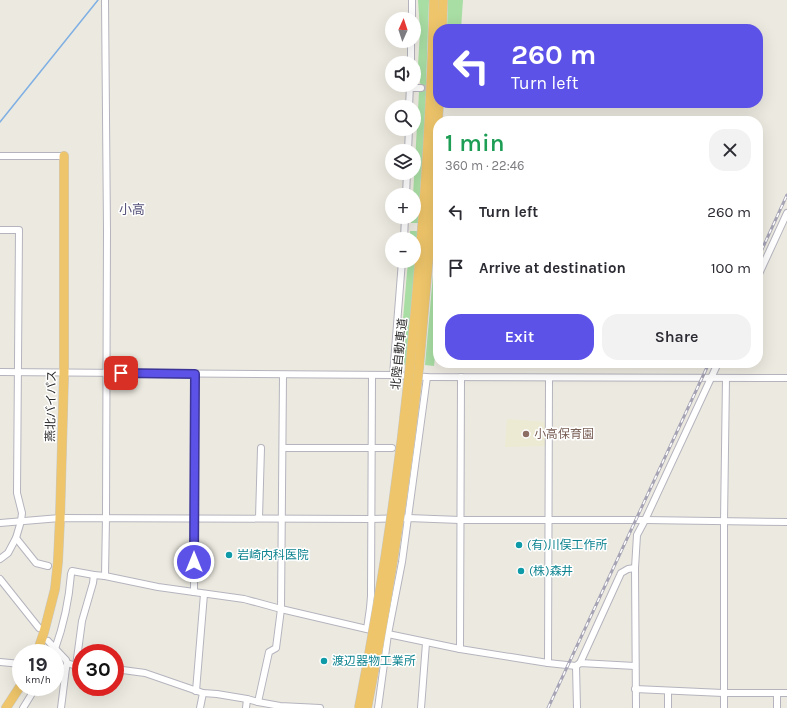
<!DOCTYPE html>
<meta charset="utf-8">
<style>
:root{--surface:#fff;--page:#f2f2f3;--text:#2b2b33;--muted:#7c7c81;--accent:#5c52e8}
body{margin:0;font-family:Karla,"Noto Sans JP",sans-serif;background:var(--page);color:var(--text);height:100vh;display:flex;flex-direction:column;font-size:15px;white-space:nowrap}
*{box-sizing:border-box;margin:0}
p{font-size:13px;color:var(--muted)}
.icon{flex:none;width:22px;height:22px;fill:none;stroke:currentColor;stroke-width:2;stroke-linecap:round;stroke-linejoin:round}
.map{position:relative;flex:1;overflow:hidden}
.panel{position:absolute;left:433px;top:116px;width:330px;height:252px;display:flex;flex-direction:column;background:var(--surface);border-radius:16px;box-shadow:0 4px 16px #0002}
.panel>*{flex:none}
.hud{position:absolute;left:433px;top:24px;width:330px;height:84px;border-radius:16px;box-shadow:0 4px 16px #0002;background:#5c52e8;color:#fff;overflow:hidden}
.needle{width:26px;rotate:3deg}
.buttons{position:absolute;left:385px;top:12px;display:grid;gap:8px}
.buttons a{display:grid;place-items:center;width:36px;height:36px;border-radius:50%;background:var(--surface);box-shadow:0 4px 16px #0002;font-size:20px}
.speed{position:absolute;left:12px;top:644px;display:flex;gap:8px;font-size:20px;font-weight:700;text-align:center}
.speed>*{display:grid;place-content:center;width:52px;height:52px;border-radius:50%;background:var(--surface);box-shadow:0 4px 16px #0002;line-height:1}
.speed small{font-size:10px;font-weight:400}
.speed .limit{border:6px solid #d22;background:#fff;color:#111}
.pin{position:absolute;display:grid;place-items:center;width:34px;height:34px;color:#fff;margin:-17px;border-radius:8px;box-shadow:0 2px 6px #0006}
.me{position:absolute;width:44px;margin:-22px;rotate:0deg;stroke-linejoin:round;filter:drop-shadow(0 0 3px #0008)}
.turn{display:flex;align-items:center;gap:14px;height:84px;padding:0 12px;font-size:18px}
.turn .icon{width:52px;height:52px;stroke-width:2.5}
.turn b{display:block;font-size:28px;line-height:34px}
.round{display:grid;place-items:center;flex:none;width:42px;height:42px;border-radius:16px;background:var(--page)}
.summary{display:flex;align-items:center;justify-content:space-between;height:68px;padding:0 12px}
h1{font-size:24px;font-weight:600;line-height:30px;color:#1e9e55}
.cta{display:flex;gap:8px;margin-top:auto;padding:8px 12px}
.cta a{flex:1;height:46px;border-radius:16px;background:var(--accent);color:#fff;font-size:16px;font-weight:600;line-height:46px;text-align:center}
.cta a+a{background:var(--page);color:var(--text)}
ul{padding:0;list-style:none}
li{display:flex;align-items:center;gap:12px;height:56px;padding:0 12px}
li div{flex:1}
li b{display:block;font-size:15px}
li em{font-style:normal}
.map>svg:first-child{display:block}
</style>
<div class="map">
<svg width="787" height="708" viewBox="0 0 787 708">
<rect width="100%" height="100%" fill="#eceae0"/>
<path fill="#ecead2" d="M 507,419 L 547,422 L 547,446 L 505,447 Z"/>
<g fill="#a8dda3">
<path d="M 418,0 L 429,0 L 426,86 L 422,86 L 420,83 L 420,67 L 418,65 L 420,31 Z"/>
<path d="M 448,0 L 463,0 L 461,29 L 447,29 Z"/>
<path d="M 420,91 L 426,91 L 424,136 L 418,223 L 411,223 L 411,217 L 414,217 L 414,195 L 413,195 L 419,92 Z"/>
<path d="M 437,230 L 438,230 L 438,326 L 434,366 L 425,365 Z"/>
<path d="M 410,231 L 418,231 L 406,365 L 399,365 L 408,261 L 414,261 L 414,239 L 410,239 Z"/>
</g>
<g fill="none" stroke-linecap="round" stroke-linejoin="round">
<path stroke="#7fafe3" stroke-width="1.5" d="M 0,122 L 98,0"/>
<path stroke="#c6c4bc" stroke-width="6" stroke-dasharray="6 3" stroke-linecap="butt" d="M 421,88 L 438,88"/>
<defs>
<g id="minor">
<path d="M 412,19 L 412,0"/>
<path d="M 411,63 L 411,41"/>
<path d="M 410,88 L 421,88"/>
<path d="M 409,107 L 410,85"/>
<path d="M 408,151 L 409,129"/>
<path d="M 0,156 L 64,156"/>
<path d="M 406,195 L 407,173"/>
<path d="M 0,230 L 19,230 L 17,493 L 22,513 L 21,521 L 16,538 L 8,553 L 0,559"/>
<path d="M 404,239 L 405,217"/>
<path d="M 758,276 L 787,213"/>
<path d="M 0,372 L 393,375 L 427,377 L 787,378"/>
<path d="M 393,375 L 402,261"/>
<path d="M 283,448 L 392,448"/>
<path d="M 259,518 L 261,448"/>
<path d="M 0,523 L 60,518 L 371,519 L 408,518 L 460,520 L 645,520 L 787,522"/>
<path d="M 16,538 L 36,563 L 48,566"/>
<path d="M 105,576 L 106,517 L 107,231 L 105,0"/>
<path d="M 0,579 L 39,628"/>
<path d="M 194,592 L 195,374"/>
<path d="M 367,629 L 370,608 L 371,596 L 372,375"/>
<path d="M 48,641 L 66,660 L 67,663 L 76,666 L 81,667"/>
<path d="M 55,649 C 64,624 69,600 71,574 L 72,571 L 94,575 L 105,576 L 158,587 L 244,599 L 281,609 L 388,634 L 460,649 L 548,663 L 576,666 L 580,663 L 635,666"/>
<path d="M 460,649 L 461,377"/>
<path d="M 0,662 L 21,664"/>
<path d="M 548,663 L 549,378"/>
<path d="M 580,663 L 621,573 L 628,569 L 635,568"/>
<path d="M 76,666 L 82,621 L 93,583 L 94,575"/>
<path d="M 576,666 L 577,708"/>
<path d="M 55,667 L 66,668"/>
<path d="M 115,669 L 145,673 L 203,693 L 217,694 L 247,699 L 258,702 L 280,706 L 320,708"/>
<path d="M 635,689 L 723,693 L 787,693"/>
<path d="M 196,691 L 204,594"/>
<path d="M 777,693 L 777,708"/>
<path d="M 258,702 L 269,652 L 276,648 L 281,609 L 283,375"/>
<path d="M 23,708 L 36,687"/>
<path d="M 61,708 L 66,668 L 67,663"/>
<path d="M 200,708 L 203,693"/>
<path d="M 246,708 L 247,699"/>
<path d="M 378,708 L 388,634 L 402,562 L 427,377"/>
<path d="M 421,708 L 426,643"/>
<path d="M 636,708 L 635,568 L 637,535 L 645,520 L 718,363"/>
<path d="M 668,708 L 668,691"/>
<path d="M 724,708 L 724,522 L 726,378"/>
</g>
<g id="highway">
<path d="M 442,29 L 443,0"/>
<path d="M 410,367 C 422,245 431,123 434,0"/>
<path d="M 419,367 L 429,251 L 439,103"/>
<path d="M 37,653 L 44,632 L 55,589 L 58,561 L 60,518 L 64,373 L 64,156"/>
<path d="M 6,708 L 21,685"/>
</g>
</defs>
<use href="#minor" stroke="#b5b4be" stroke-width="8"/>
<use href="#highway" stroke="#c8c8c8" stroke-width="10"/>
<use href="#minor" stroke="#fff" stroke-width="6"/>
<use href="#highway" stroke="#eec56a" stroke-width="9"/>
<defs>
<g id="rail">
<path d="M 758,258 L 787,195"/>
<path d="M 548,708 L 709,363"/>
</g>
</defs>
<use href="#rail" stroke="#a5a3b4" stroke-width="3"/>
<use href="#rail" stroke="#fff" stroke-width="1.5" stroke-dasharray="4.5" stroke-linecap="butt"/>
<defs>
<g id="highway-bridge">
<path d="M 359,708 C 381,595 398,481 410,367"/>
<path d="M 367,708 C 389,595 406,482 419,367"/>
</g>
</defs>
<use href="#highway-bridge" stroke="#c8c8c8" stroke-width="10" stroke-linecap="butt"/>
<use href="#highway-bridge" stroke="#eec56a" stroke-width="9"/>
</g>
<g fill="none" stroke-linecap="round" stroke-linejoin="round">
<defs>
<path id="route" d="M 121,373 L 195,374 L 194,562"/>
</defs>
<use href="#route" stroke="#3c3597" stroke-width="10"/>
<use href="#route" stroke="#5c52e8" stroke-width="7"/>
</g>
<circle fill="#8d6e63" stroke="#fff" stroke-width="1.5" cx="526" cy="434" r="4"/>
<g fill="#0f9aa8" stroke="#fff" stroke-width="1.5">
<circle cx="519" cy="545" r="4"/>
<circle cx="229" cy="555" r="4"/>
<circle cx="521" cy="571" r="4"/>
<circle cx="324" cy="661" r="4"/>
</g>
<g text-anchor="middle" dominant-baseline="central" stroke-width="3" stroke-linejoin="round" paint-order="stroke">
<g font-size="12" fill="#2c2c2c" stroke="#fff">
<text transform="translate(399 354) rotate(-84)">北陸自動車道</text>
<text transform="translate(51 406) rotate(-89)">燕北バイパス</text>
</g>
<g font-size="12" fill="#785e54" stroke="#fff" text-anchor="start">
<text x="534" y="434">小高保育園</text>
</g>
<g font-size="12" fill="#0d838f" stroke="#fff" text-anchor="start">
<text x="527" y="545">(有)川俣工作所</text>
<text x="237" y="555">岩崎内科医院</text>
<text x="529" y="571">(株)森井</text>
<text x="332" y="661">渡辺器物工業所</text>
</g>
<g font-size="13" fill="#545179" stroke="#fff">
<text x="132" y="209">小高</text>
</g>
</g>
</svg>
<div class="buttons">
<a><svg class="needle" viewBox="-14 -14 28 28"><path d="M0-13l5 13h-10z" fill="#e53935"/><path d="M0 13l5-13h-10z" fill="#7c7c81"/></svg></a>
<a><svg class="icon" aria-label="sound" viewBox="0 0 24 24"><path d="M4 9h4l5-4v14l-5-4H4zM17 9q2 3 0 6"/></svg></a>
<a><svg class="icon" aria-label="search" viewBox="0 0 24 24"><circle cx="10" cy="10" r="6"/><path d="M15 15l6 6"/></svg></a>
<a><svg class="icon" aria-label="layers" viewBox="0 0 24 24"><path d="M12 4l9 5-9 5-9-5zM3 14l9 5 9-5"/></svg></a>
<a>+</a>
<a>−</a>
</div>
<div class="speed"><div>19<small>km/h</small></div><div class="limit">30</div></div>
<div class="pin" style="left:121px;top:373px;background:#d93025"><svg class="icon" aria-label="arrive" viewBox="0 0 24 24"><path d="M6 21V4h12l-3 4 3 4H6"/></svg></div>
<svg class="me" style="left:194px;top:562px" viewBox="-20 -20 40 40"><circle r="17" fill="#5c52e8" stroke="#fff" stroke-width="3"/><path d="M0-11L8 9 0 5-8 9z" fill="#fff"/></svg>
<div class="hud">
<div class="turn"><svg class="icon" aria-label="left" viewBox="0 0 24 24"><path d="M17 20v-9H6M10 6l-5 5 5 5"/></svg><div><b>260 m</b>Turn left</div></div>
</div>
<section class="panel">
<div class="summary"><div><h1>1 min</h1><p>360 m · 22:46</p></div><a class="round"><svg class="icon" aria-label="close" viewBox="0 0 24 24"><path d="M6 6l12 12M18 6L6 18"/></svg></a></div>
<ul>
<li><svg class="icon" aria-label="left" viewBox="0 0 24 24"><path d="M17 20v-9H6M10 6l-5 5 5 5"/></svg><div><b>Turn left</b></div><em>260 m</em></li>
<li><svg class="icon" aria-label="arrive" viewBox="0 0 24 24"><path d="M6 21V4h12l-3 4 3 4H6"/></svg><div><b>Arrive at destination</b></div><em>100 m</em></li>
</ul>
<div class="cta"><a>Exit</a><a>Share</a></div>
</section>
</div>
